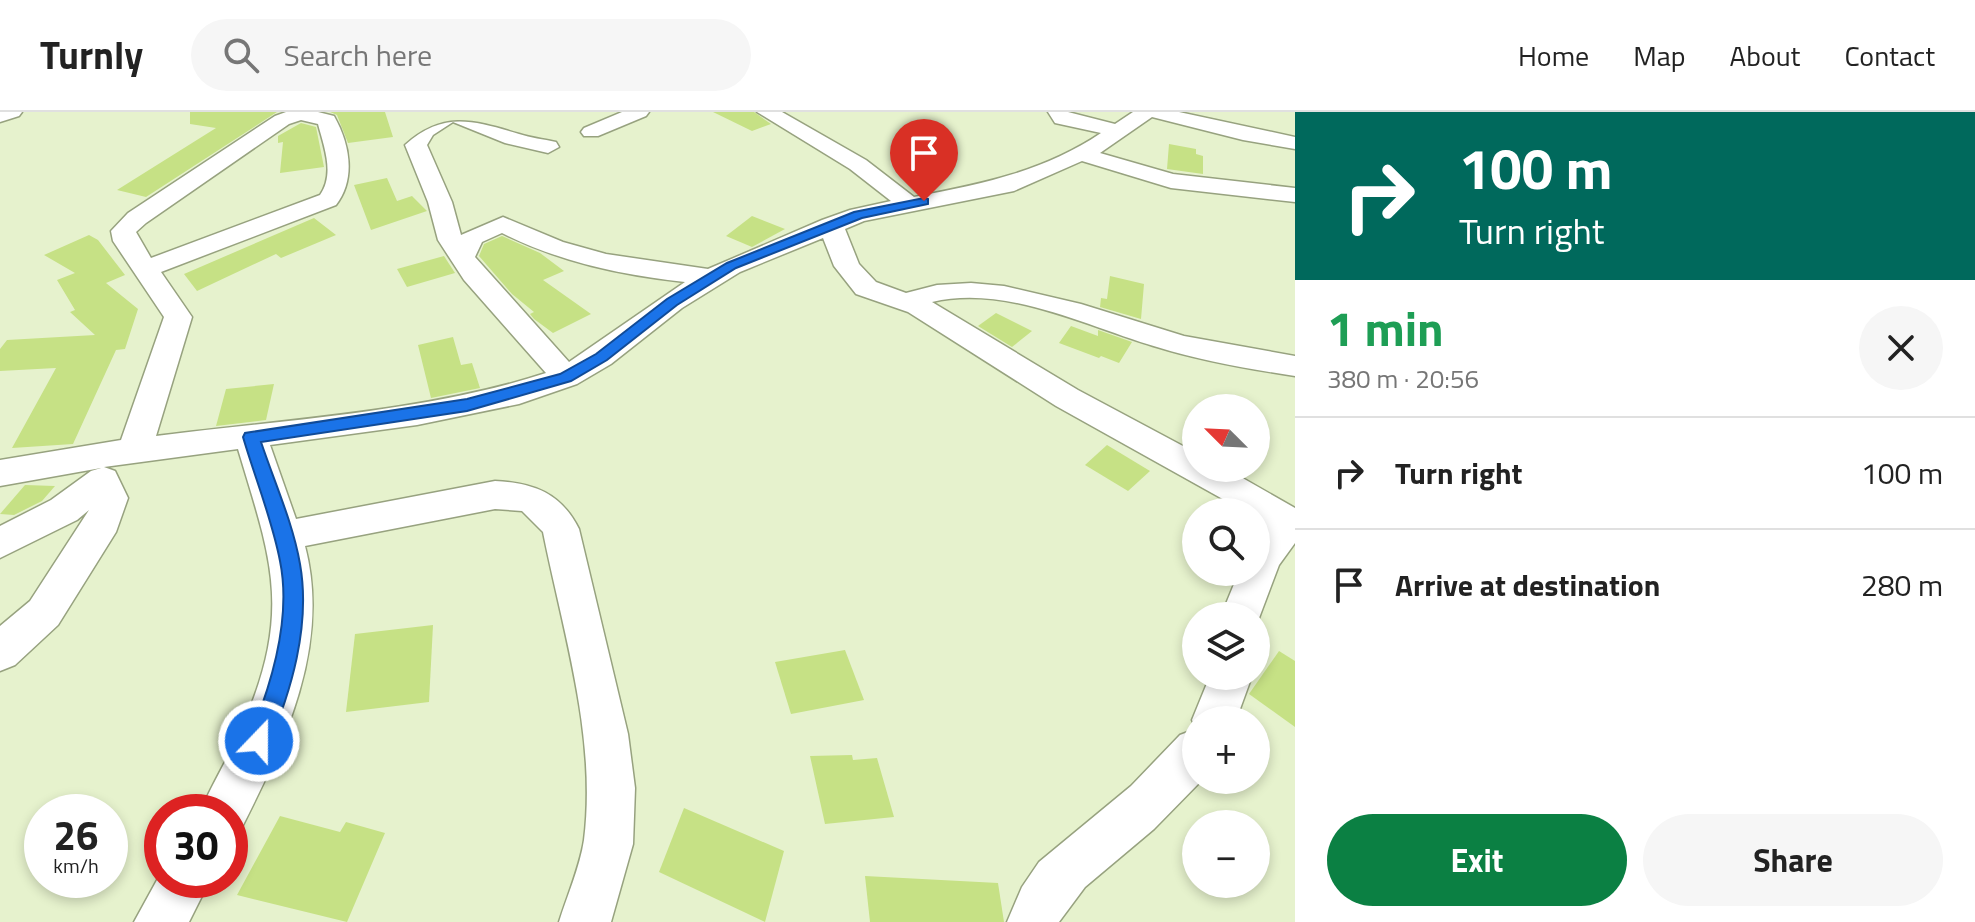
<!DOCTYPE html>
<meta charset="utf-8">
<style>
:root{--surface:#fff;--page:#f6f6f6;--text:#222;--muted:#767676;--line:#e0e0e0;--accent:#0b8043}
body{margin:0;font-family:"Titillium Web",sans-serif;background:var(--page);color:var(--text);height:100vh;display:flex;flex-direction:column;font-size:30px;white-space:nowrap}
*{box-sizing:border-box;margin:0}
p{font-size:26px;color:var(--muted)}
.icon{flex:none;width:44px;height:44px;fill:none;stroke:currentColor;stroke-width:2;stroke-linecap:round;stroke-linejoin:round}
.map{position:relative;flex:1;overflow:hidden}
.panel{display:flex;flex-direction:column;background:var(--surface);width:680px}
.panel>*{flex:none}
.top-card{background:#00695c;color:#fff;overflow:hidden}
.needle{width:52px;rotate:294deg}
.tools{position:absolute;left:1182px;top:282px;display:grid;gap:16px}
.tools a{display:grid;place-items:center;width:88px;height:88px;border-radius:50%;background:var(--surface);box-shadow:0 4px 12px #0003;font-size:40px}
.speed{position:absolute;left:24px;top:682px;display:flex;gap:16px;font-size:40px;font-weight:700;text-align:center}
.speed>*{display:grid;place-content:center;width:104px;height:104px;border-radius:50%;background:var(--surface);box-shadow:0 4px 12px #0003;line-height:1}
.speed small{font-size:20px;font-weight:400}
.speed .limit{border:12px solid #d22;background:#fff;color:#111}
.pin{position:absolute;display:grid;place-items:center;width:68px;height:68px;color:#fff;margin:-82px -34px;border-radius:50% 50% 50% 0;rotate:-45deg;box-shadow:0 0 8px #0007}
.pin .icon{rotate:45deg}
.me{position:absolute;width:88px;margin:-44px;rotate:22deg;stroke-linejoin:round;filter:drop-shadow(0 0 6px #0008)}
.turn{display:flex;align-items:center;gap:28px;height:168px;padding:0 32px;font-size:36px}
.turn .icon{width:104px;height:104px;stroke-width:2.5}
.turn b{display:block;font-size:56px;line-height:68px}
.round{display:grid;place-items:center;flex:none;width:84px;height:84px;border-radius:42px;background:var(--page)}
.head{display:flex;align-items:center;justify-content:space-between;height:136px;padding:0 32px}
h1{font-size:48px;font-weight:700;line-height:60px;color:#1e9e55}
.action{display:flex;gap:16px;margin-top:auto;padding:16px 32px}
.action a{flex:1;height:92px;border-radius:48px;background:var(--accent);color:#fff;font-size:32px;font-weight:700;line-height:92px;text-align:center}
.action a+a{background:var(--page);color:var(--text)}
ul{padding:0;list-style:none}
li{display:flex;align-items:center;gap:24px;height:112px;padding:0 32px;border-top:2px solid var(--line)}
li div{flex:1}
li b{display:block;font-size:30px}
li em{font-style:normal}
header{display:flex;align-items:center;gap:48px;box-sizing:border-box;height:112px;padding:0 40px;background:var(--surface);border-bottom:2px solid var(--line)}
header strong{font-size:38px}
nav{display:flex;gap:44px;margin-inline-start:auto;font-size:28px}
.search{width:560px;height:72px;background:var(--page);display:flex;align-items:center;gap:20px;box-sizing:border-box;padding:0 28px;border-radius:44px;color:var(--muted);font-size:30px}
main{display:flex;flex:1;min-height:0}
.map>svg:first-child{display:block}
</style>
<header>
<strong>Turnly</strong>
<div class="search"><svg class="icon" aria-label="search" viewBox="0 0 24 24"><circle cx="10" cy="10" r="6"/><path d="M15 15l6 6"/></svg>Search here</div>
<nav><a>Home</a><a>Map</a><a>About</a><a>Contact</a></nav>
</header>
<main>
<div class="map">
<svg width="1295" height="810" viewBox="0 0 1295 810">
<rect width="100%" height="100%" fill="#e6f2cd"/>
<g fill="#c6e185">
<path d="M 190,0 L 277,0 L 146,85 L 117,78 L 216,16 L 190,12 Z"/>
<path d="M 330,0 L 385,0 L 393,25 L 348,31 L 337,3 Z"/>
<path d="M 713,0 L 754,0 L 771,12 L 752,19 Z"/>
<path d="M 301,11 L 316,15 L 324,55 L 280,61 L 283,30 L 278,31 L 278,24 Z"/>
<path d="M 1169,32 L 1196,37 L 1196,42 L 1203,44 L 1203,62 L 1167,57 Z"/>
<path d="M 387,66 L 397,89 L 412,84 L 427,99 L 371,118 L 354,73 Z"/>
<path d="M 752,104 L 785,117 L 752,135 L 726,124 Z"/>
<path d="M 314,106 L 336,123 L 281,146 L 276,142 L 197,179 L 184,162 Z"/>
<path d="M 89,123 L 98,128 L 125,163 L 106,171 L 138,197 L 125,237 L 116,238 L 73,332 L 12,336 L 56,256 L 0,259 L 0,237 L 7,228 L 95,223 L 70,200 L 75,198 L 57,168 L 75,161 L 44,143 Z"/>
<path d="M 502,124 L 540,141 L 564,159 L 543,168 L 591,202 L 553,221 L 534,207 L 530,202 L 534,200 L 512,182 L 479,144 L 484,132 Z"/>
<path d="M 444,144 L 455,161 L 407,175 L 397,157 Z"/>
<path d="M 1110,164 L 1144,172 L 1141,207 L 1100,195 L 1101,186 L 1107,187 Z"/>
<path d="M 996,201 L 1032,219 L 1012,235 L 978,214 Z"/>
<path d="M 1071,214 L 1098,224 L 1098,218 L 1132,230 L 1119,251 L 1101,244 L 1099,246 L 1059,231 Z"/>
<path d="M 453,225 L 461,253 L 472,251 L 480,276 L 431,286 L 418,233 Z"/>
<path d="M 274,272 L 266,308 L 216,314 L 226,277 Z"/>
<path d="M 1107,333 L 1150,359 L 1128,379 L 1085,353 Z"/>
<path d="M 25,373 L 55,374 L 42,389 L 14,403 L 0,402 Z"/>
<path d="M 433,513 L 429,590 L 346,600 L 355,522 Z"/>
<path d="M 845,538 L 864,588 L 791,602 L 775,550 Z"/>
<path d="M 1279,539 L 1295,549 L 1295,615 L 1249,582 Z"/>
<path d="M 852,643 L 853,648 L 877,646 L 894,705 L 825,712 L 810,644 Z"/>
<path d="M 684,696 L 784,739 L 765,810 L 659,760 Z"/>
<path d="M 280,704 L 340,720 L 346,710 L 385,721 L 347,810 L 237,783 Z"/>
<path d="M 865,764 L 998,771 L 1004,810 L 870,810 Z"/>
</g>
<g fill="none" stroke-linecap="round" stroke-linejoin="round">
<defs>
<g id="minor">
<path d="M 0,0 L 22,0 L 19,4 L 0,10 Z"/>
<path d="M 286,0 L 318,0 L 334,4 C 350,32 356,67 336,93 L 161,160 L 192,205 L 156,324 C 280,308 427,300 546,261 L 464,168 L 438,128 L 428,90 L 405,33 C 442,0 470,7 519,22 C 531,26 543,27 556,30 L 559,35 L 548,41 L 505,31 L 453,10 L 433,23 L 427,33 L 452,90 L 461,123 L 503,105 L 563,130 L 606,142 L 708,157 L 822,108 L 850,98 L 891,89 L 850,57 L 757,0 L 782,0 L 866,48 L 914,85 C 981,72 1043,60 1101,21 L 1055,11 L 1048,0 L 1068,0 L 1115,12 L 1133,0 L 1179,0 L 1295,25 L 1295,37 L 1243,28 L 1152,5 L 1100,41 L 1173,62 L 1295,76 L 1295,90 L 1171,76 L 1082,49 L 1014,79 L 864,109 L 845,117 L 859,152 L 876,170 L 906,181 L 937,173 L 971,171 L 1004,174 L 1081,192 L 1184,224 L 1295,244 L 1295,264 C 1249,257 1202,249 1157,235 C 1088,215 1006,172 932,190 L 1078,278 L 1196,341 L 1196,356 L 1225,356 L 1295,396 L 1295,431 L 1279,453 L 1256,514 L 1256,504 L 1221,504 L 1239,460 L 1256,460 L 1256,428 L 1266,414 L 1256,407 L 1256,400 L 1246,400 L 1056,294 L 908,200 L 856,182 L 834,154 L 823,126 L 740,160 L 682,196 L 611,252 L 577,272 L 519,292 L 417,313 L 270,333 L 296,407 L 495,369 C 534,371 561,381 579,417 L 628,622 L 635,676 L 633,732 L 611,810 L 559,810 C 567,784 580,755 584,728 C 597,625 563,520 543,420 L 522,399 L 495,397 L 305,434 C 331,533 285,630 241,717 L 230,721 L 230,700 L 200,700 C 214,668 233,638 246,606 C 292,495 270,444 238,337 L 104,355 L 115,359 L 128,386 L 116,420 L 58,513 L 15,553 L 0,559 L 0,514 L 30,489 L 89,398 L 77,408 L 0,446 L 0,414 L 51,388 L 91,359 L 101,356 L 0,374 L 0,348 L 121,328 L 164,205 L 113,129 L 111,119 L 128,101 L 275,4 ZM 301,8 L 318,12 C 324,35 335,62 320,83 L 151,146 L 136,120 L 146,111 L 289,12 ZM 502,121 C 560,150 621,163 685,170 L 569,250 L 475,145 L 482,130 Z"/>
<path d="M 622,0 L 649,0 L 646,4 L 598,24 L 584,24 L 581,20 L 584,16 Z"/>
<path d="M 1210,564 L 1252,564 L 1236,608 L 1196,608 L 1196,668 L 1202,668 L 1154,717 L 1085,775 L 1059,810 L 1007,810 L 1022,775 L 1039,750 L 1131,674 L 1180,623 L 1196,617 L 1192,608 Z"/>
<path d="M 162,759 L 162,768 L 210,768 L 189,810 L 134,810 Z"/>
</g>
</defs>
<use href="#minor" stroke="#97a27f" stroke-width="3"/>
<use href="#minor" fill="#fff" fill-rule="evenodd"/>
</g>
<path fill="#1a73e8" stroke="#114b97" stroke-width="2" d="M 924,86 L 928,87 L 928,92 L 862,106 L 736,156 L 677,193 L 607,248 L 571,269 L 467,299 L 261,330 C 274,369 293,411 300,452 C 311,514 291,580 267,637 L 259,640 L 251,637 L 248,629 C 271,575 292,508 280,449 C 272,407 255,366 243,325 L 245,321 L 467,287 L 560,262 L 596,242 L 667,187 L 727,151 L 854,100 Z"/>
</svg>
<div class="tools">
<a><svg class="needle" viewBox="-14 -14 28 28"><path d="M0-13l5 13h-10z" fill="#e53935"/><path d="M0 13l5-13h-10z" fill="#767676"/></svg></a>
<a><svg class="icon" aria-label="search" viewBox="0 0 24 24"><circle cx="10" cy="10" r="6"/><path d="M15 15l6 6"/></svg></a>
<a><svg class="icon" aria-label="layers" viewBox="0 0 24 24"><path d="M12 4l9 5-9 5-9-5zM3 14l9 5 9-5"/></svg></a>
<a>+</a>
<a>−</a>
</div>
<div class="speed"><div>26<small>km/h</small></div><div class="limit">30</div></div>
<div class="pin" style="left:924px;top:89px;background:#d93025"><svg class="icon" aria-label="arrive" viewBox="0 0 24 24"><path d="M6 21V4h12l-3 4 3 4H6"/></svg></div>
<svg class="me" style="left:259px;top:629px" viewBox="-20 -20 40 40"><circle r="17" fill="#1a73e8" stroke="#fff" stroke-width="3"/><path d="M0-11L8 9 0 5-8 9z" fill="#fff"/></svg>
</div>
<section class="panel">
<div class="top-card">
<div class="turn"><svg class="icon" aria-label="right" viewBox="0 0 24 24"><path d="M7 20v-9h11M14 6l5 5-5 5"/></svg><div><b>100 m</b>Turn right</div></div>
</div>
<div class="head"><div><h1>1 min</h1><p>380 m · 20:56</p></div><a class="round"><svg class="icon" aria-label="close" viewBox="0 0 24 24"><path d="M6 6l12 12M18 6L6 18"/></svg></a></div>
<ul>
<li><svg class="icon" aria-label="right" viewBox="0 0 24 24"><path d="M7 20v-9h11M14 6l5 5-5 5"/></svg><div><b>Turn right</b></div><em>100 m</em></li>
<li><svg class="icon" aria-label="arrive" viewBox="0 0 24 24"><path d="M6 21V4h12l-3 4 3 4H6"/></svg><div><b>Arrive at destination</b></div><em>280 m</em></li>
</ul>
<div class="action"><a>Exit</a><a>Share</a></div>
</section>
</main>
